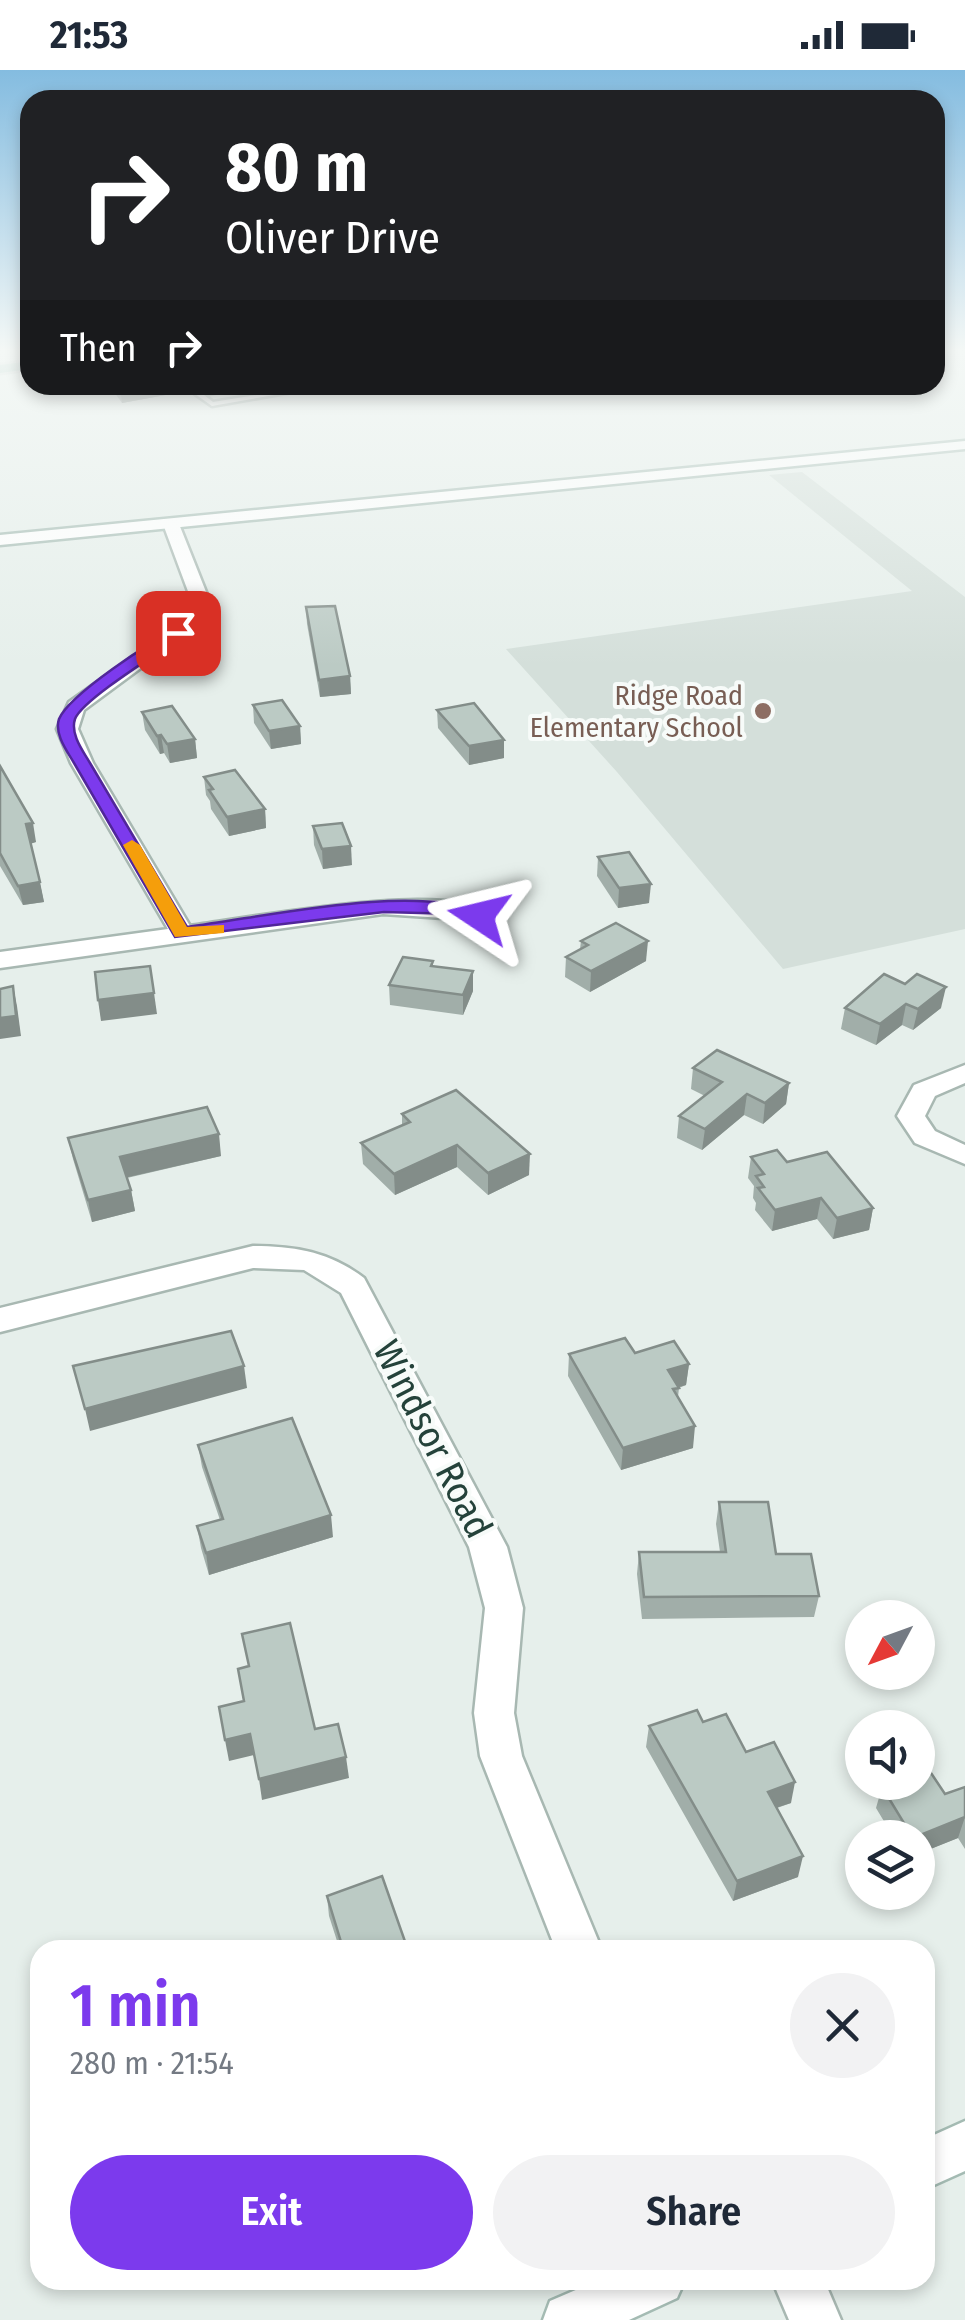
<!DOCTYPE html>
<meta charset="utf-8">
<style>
:root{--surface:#fff;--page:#f2f2f3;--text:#1f2937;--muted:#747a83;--accent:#7c3aed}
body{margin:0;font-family:"Fira Sans Condensed",sans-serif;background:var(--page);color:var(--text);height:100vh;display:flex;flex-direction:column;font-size:38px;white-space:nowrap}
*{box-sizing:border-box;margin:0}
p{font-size:32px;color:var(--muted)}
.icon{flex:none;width:55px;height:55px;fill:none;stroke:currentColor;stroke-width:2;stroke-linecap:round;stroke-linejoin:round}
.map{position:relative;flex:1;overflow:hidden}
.details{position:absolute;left:30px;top:1870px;width:905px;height:350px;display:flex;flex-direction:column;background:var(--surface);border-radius:30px;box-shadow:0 5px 15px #0003}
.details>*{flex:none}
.guide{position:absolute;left:20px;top:20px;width:925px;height:305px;border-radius:30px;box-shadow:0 5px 15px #0003;background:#202124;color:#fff;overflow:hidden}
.needle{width:65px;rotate:229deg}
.buttons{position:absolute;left:845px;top:1530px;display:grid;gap:20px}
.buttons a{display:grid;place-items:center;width:90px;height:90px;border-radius:50%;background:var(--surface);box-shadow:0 5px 15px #0003;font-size:50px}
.pin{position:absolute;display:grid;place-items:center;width:85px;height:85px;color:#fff;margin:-42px;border-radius:20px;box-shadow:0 5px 15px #0006}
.me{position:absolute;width:110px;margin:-55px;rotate:280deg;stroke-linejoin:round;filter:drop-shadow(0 0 8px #0008)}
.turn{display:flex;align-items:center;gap:35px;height:210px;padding:0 40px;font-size:45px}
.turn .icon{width:130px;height:130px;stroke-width:2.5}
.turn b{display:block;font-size:70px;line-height:85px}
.then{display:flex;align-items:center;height:95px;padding:0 40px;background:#0003;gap:20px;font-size:38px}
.round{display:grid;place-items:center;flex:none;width:105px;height:105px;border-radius:52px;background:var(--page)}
.summary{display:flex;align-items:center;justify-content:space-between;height:170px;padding:0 40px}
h1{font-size:60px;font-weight:600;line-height:75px;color:var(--accent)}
.action{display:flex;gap:20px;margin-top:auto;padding:20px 40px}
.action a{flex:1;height:115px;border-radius:60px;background:var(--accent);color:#fff;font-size:40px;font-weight:600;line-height:115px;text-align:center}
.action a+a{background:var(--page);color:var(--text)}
.status{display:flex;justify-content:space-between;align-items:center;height:70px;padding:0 50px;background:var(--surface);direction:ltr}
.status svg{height:28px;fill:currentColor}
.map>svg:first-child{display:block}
</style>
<div class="status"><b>21:53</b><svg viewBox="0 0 49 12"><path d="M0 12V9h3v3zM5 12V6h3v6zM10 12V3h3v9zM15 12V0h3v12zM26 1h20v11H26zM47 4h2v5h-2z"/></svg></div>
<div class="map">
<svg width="965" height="2250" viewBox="0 0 965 2250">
<rect width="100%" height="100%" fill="#e6efeb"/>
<path fill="#d4dfda" d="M 802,402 L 965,527 L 965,859 L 783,899 L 617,702 L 506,579 L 912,521 L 769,405 Z"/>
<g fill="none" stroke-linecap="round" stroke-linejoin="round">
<defs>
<path id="service" d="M 239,315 L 254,315 L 204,325 L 213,332 L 294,319 L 297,321 L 212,336 L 195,324 Z"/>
<g id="minor">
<path d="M 165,451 L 179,454 L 210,532 L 203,552 L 84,640 L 78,659 L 93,693 L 190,856 C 244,849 457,808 491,846 L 488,851 L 383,844 L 0,898 L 0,882 L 168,859 L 71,693 L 57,659 L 69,632 L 186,549 L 192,532 L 163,454 Z"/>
<path d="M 965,995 L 965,1013 L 935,1026 L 925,1046 L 935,1061 L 965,1075 L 965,1094 L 915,1073 L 897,1046 L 914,1015 Z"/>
<path d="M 253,1176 C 295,1176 330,1182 364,1208 L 507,1477 L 523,1538 L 514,1643 L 522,1686 L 602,1880 L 556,1880 L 480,1686 L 474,1643 L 485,1538 L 469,1477 L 341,1223 L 304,1200 L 253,1198 L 0,1262 L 0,1238 Z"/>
<path d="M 772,2210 L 824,2210 L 841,2250 L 789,2250 Z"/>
</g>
<g id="secondary">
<path d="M 965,371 L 965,379 L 0,475 L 0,465 Z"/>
<path d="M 965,2051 L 965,2101 L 925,2119 L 925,2069 Z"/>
<path d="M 599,2210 L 685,2210 L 677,2228 L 629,2250 L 543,2250 L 550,2231 Z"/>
</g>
<path id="primary" d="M 30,291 L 30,299 L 0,303 L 0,295 Z"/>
</defs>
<use href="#service" stroke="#a8b8b2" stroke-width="5"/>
<use href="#minor" stroke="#a8b8b2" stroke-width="5"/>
<use href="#secondary" stroke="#a4bbb3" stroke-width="5"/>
<use href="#primary" stroke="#c2cac8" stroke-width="5"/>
<use href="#service" fill="#fff" fill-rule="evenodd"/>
<use href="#minor" fill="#fff" fill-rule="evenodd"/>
<use href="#secondary" fill="#fff" fill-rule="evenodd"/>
<use href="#primary" fill="#6aa596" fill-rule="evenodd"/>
</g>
<g fill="#a1aea9">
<path d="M 109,315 L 220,315 L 122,333 Z"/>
<path d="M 306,537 L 350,606 L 351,624 L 320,627 L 307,554 Z"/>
<path d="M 253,635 L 300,656 L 301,674 L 271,679 L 254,653 Z"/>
<path d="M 437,640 L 504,670 L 504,688 L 469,695 L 438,658 Z"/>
<path d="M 142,642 L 195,669 L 197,688 L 170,693 L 164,683 L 160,684 L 145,660 Z"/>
<path d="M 0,696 L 36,772 L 31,773 L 44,832 L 23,835 L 0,796 Z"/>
<path d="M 204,707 L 265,739 L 266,758 L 229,766 L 211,739 L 210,731 L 206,725 Z"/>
<path d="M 313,756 L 352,795 L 323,799 L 314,775 Z"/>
<path d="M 598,787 L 649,833 L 618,838 L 597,806 Z"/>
<path d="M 581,871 L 646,891 L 590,922 L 565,907 L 566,887 L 580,879 Z"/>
<path d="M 433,891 L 433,896 L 473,921 L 463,945 L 390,935 L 389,915 Z"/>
<path d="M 884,904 L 941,938 L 913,960 L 902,955 L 876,975 L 841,959 L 845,938 Z"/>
<path d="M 693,998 L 789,1013 L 786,1034 L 763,1054 L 744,1045 L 702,1080 L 677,1068 L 679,1046 L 705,1026 L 691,1019 Z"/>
<path d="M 402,1044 L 529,1105 L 488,1125 L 457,1097 L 395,1125 L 363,1094 L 361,1073 L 402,1055 Z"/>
<path d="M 68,1068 L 221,1086 L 127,1108 L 131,1120 L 135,1141 L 92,1152 L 73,1089 Z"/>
<path d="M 751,1087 L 787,1092 L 873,1138 L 869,1160 L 833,1169 L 817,1149 L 772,1161 L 755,1140 L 756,1133 L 753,1128 L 754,1116 L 748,1108 Z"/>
<path d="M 635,1283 L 689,1294 L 686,1315 L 679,1318 L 678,1327 L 693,1378 L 621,1400 L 568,1306 L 569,1284 Z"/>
<path d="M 198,1375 L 333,1467 L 209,1505 L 201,1478 L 197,1456 L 220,1450 L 202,1397 Z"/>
<path d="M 719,1432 L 776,1484 L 819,1526 L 814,1547 L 642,1549 L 637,1504 L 639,1482 L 720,1482 L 716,1454 Z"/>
<path d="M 703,1652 L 746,1682 L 791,1733 L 777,1738 L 798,1807 L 733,1831 L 646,1677 L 649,1656 Z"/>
<path d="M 882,1717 L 945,1724 L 965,1717 L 965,1779 L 958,1768 L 918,1784 L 918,1768 L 894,1768 L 876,1738 Z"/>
<path d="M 327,1826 L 408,1880 L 338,1874 L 329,1846 Z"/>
</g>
<g fill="#838d89">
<path d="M 120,315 L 220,315 L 122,333 Z"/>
<path d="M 350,606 L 351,624 L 320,627 L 319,610 Z"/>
<path d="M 300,656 L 301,674 L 271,679 L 269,661 Z"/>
<path d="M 161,665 L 164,683 L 160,684 L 157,666 Z"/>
<path d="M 195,669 L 197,688 L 170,693 L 167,674 Z"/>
<path d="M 504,670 L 504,688 L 469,695 L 469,676 Z"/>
<path d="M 265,739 L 266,758 L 229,766 L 227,747 Z"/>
<path d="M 33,753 L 36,772 L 30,774 L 26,754 Z"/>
<path d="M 351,776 L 352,795 L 323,799 L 322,779 Z"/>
<path d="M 40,812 L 44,832 L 23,835 L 18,816 Z"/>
<path d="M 651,814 L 649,833 L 618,838 L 619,818 Z"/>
<path d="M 648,871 L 646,891 L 590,922 L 591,901 Z"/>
<path d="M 473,901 L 473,921 L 463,945 L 463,925 Z"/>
<path d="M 13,916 L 17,936 L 21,966 L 0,969 L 0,948 Z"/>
<path d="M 946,917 L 941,938 L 913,960 L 918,939 Z"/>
<path d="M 154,923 L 157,944 L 101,951 L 98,930 Z"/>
<path d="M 906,934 L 902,955 L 876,975 L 880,954 Z"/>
<path d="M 789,1013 L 786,1034 L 763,1054 L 765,1033 Z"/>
<path d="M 747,1024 L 744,1045 L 702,1080 L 705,1059 Z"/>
<path d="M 219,1064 L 221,1086 L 124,1108 L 120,1087 Z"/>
<path d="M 457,1075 L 457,1097 L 395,1125 L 394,1104 Z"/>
<path d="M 530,1084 L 529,1105 L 488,1125 L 488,1103 Z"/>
<path d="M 131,1120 L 135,1141 L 92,1152 L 88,1130 Z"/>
<path d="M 821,1128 L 817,1149 L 772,1161 L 775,1140 Z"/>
<path d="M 873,1138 L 869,1160 L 833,1169 L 837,1148 Z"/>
<path d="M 689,1294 L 686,1315 L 665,1321 L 668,1300 Z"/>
<path d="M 244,1296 L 247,1318 L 90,1361 L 85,1339 Z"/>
<path d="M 695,1356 L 693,1378 L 621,1400 L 623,1378 Z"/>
<path d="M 331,1445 L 333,1467 L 209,1505 L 206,1483 Z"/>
<path d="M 250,1664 L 254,1685 L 229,1691 L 225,1670 Z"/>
<path d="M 346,1687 L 349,1708 L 262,1730 L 259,1709 Z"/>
<path d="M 795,1712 L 791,1733 L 763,1742 L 768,1722 Z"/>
<path d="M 965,1747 L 958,1768 L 918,1784 L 918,1768 L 914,1768 Z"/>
<path d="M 803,1786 L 798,1807 L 733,1831 L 737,1811 Z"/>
</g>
<g fill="#bbcac4" stroke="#838d89" stroke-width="2.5">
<path d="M 335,536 L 350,606 L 319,610 L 306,537 Z"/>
<path d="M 282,630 L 300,656 L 269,661 L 253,635 Z"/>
<path d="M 474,633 L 504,670 L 469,676 L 437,640 Z"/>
<path d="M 172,636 L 195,669 L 167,674 L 161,665 L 157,666 L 142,642 Z"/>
<path d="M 0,696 L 33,753 L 26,754 L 40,812 L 18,816 L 0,783 Z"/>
<path d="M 235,700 L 265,739 L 227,747 L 209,720 L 213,719 L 204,707 Z"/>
<path d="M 342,753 L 351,776 L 322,779 L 313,756 Z"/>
<path d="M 629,782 L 651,814 L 619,818 L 598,787 Z"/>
<path d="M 616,853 L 648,871 L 591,901 L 566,887 L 588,875 L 581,871 Z"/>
<path d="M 403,887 L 433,891 L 431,896 L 473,901 L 463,925 L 389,915 Z"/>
<path d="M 150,896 L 154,923 L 98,930 L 95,902 Z"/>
<path d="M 884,904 L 905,914 L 917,904 L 946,917 L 918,939 L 906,934 L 880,954 L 845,938 Z"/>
<path d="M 13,916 L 16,946 L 0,948 L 0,919 Z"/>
<path d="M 717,980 L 789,1013 L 765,1033 L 747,1024 L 705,1059 L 679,1046 L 722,1012 L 693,998 Z"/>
<path d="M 456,1020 L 530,1084 L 488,1103 L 457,1075 L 394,1104 L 361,1073 L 410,1052 L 402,1044 Z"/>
<path d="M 207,1037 L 219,1064 L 120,1087 L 131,1120 L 88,1130 L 68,1068 Z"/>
<path d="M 777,1080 L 787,1092 L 827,1082 L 873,1138 L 837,1148 L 821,1128 L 775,1140 L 758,1118 L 764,1117 L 756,1106 L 764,1104 L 751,1087 Z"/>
<path d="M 231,1261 L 244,1296 L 85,1339 L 73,1296 Z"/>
<path d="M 625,1268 L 635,1283 L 674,1271 L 689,1294 L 668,1300 L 679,1318 L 673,1319 L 695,1356 L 623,1378 L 569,1284 Z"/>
<path d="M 292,1348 L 331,1445 L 206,1483 L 197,1456 L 223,1449 L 198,1375 Z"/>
<path d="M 719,1432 L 768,1432 L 776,1484 L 811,1484 L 819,1526 L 644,1527 L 639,1482 L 726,1482 Z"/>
<path d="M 290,1553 L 315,1659 L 338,1654 L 346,1687 L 259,1709 L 250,1664 L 225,1670 L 219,1637 L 244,1631 L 238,1599 L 249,1596 L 242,1564 Z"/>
<path d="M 697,1640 L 703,1652 L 726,1644 L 746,1682 L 774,1672 L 795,1712 L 768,1722 L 803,1786 L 737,1811 L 649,1656 Z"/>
<path d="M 929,1700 L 945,1724 L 965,1717 L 965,1747 L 913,1768 L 882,1717 L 894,1712 L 918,1712 L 918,1704 Z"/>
<path d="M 382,1806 L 408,1880 L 325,1880 L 324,1878 L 341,1872 L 327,1826 Z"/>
</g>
<linearGradient id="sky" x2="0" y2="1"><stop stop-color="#84bce0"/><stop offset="0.47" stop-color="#f4f8f6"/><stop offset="1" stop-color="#f4f8f6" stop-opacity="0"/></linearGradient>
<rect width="965" height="596" fill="url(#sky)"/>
<path fill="#7c3aed" stroke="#51269a" stroke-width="2.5" d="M 178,559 L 186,563 L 183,566 C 162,581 83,629 75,649 C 70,664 83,681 90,693 L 187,857 C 272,846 406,814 486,842 L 486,850 L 456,844 L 384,842 L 175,867 L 74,693 C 67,681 54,664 59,649 C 69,625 153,569 178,559 Z"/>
<path fill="#f59e0b" d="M 132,770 L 140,775 L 187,857 L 224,855 L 224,863 L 175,867 L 123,775 Z"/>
<circle fill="#8d6e63" stroke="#f7fbf9" stroke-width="4" cx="763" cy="641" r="10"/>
<g text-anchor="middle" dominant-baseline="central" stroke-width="8" stroke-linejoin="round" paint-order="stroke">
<g font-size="28" fill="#785e54" stroke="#f7fbf9" text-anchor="end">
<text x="743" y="625">Ridge Road<tspan x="743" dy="32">Elementary School</tspan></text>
</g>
<g font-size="38" fill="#24423a" stroke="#f7fbf9">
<text transform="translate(433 1369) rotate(63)">Windsor Road</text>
</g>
</g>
</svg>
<div class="buttons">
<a><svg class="needle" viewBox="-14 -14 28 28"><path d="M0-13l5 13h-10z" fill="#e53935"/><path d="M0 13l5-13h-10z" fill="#747a83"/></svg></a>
<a><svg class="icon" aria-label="sound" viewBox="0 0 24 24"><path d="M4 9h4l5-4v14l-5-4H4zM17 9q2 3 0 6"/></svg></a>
<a><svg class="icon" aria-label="layers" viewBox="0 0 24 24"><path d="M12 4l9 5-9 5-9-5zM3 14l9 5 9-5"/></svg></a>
</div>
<div class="pin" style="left:178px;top:563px;background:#d93025"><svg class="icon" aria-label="arrive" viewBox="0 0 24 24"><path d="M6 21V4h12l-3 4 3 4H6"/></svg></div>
<svg class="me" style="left:479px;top:846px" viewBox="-20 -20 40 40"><path d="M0-17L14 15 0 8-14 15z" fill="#7c3aed" stroke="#fff" stroke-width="4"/></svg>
<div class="guide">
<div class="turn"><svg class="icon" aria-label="right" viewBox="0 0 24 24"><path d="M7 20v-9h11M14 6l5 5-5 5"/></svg><div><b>80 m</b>Oliver Drive</div></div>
<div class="then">Then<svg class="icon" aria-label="right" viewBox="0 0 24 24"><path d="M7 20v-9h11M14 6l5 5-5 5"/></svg></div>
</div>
<section class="details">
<div class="summary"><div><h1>1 min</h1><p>280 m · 21:54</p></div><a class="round"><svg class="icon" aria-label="close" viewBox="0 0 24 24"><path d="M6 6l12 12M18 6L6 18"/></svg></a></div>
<div class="action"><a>Exit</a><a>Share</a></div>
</section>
</div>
